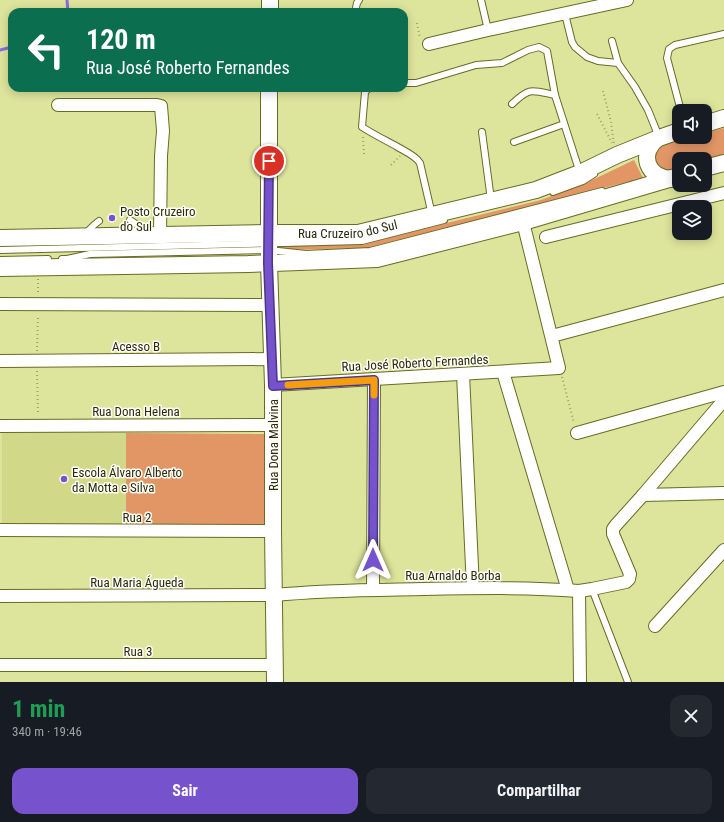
<!DOCTYPE html>
<html lang="pt">
<meta charset="utf-8">
<style>
:root{--surface:#171b24;--page:#242831;--text:#f1f3f6;--muted:#9ea1a6;--accent:#7653cc}
body{margin:0;font-family:"Roboto Condensed",sans-serif;background:var(--page);color:var(--text);height:100vh;display:flex;flex-direction:column;font-size:15px;white-space:nowrap}
*{box-sizing:border-box;margin:0}
p{font-size:13px;color:var(--muted)}
.icon{flex:none;width:22px;height:22px;fill:none;stroke:currentColor;stroke-width:2;stroke-linecap:round;stroke-linejoin:round}
.map{position:relative;height:682px;overflow:hidden}
.side{display:flex;flex-direction:column;background:var(--surface);flex:1}
.side>*{flex:none}
.hud{position:absolute;left:8px;top:8px;width:400px;height:84px;border-radius:12px;box-shadow:0 2px 10px #0003;background:#0b6e4f;color:#fff;overflow:hidden}
.tools{position:absolute;left:672px;top:104px;display:grid;gap:8px}
.tools a{display:grid;place-items:center;width:40px;height:40px;border-radius:8px;background:var(--surface);box-shadow:0 2px 10px #0003;font-size:20px}
.pin{position:absolute;display:grid;place-items:center;width:34px;height:34px;color:#fff;margin:-17px;border:2px solid #fff;border-radius:50%;box-shadow:0 1px 4px #0007}
.me{position:absolute;width:44px;margin:-22px;rotate:0deg;stroke-linejoin:round;filter:drop-shadow(0 0 3px #0008)}
.turn{display:flex;align-items:center;gap:14px;height:84px;padding:0 12px;font-size:18px}
.turn .icon{width:52px;height:52px;stroke-width:2.5}
.turn b{display:block;font-size:28px;line-height:34px}
.round{display:grid;place-items:center;flex:none;width:42px;height:42px;border-radius:12px;background:var(--page)}
.headline{display:flex;align-items:center;justify-content:space-between;height:68px;padding:0 12px}
h1{font-size:24px;font-weight:700;line-height:30px;color:#1e9e55}
.button{display:flex;gap:8px;margin-top:auto;padding:8px 12px}
.button a{flex:1;height:46px;border-radius:12px;background:var(--accent);color:#fff;font-size:16px;font-weight:700;line-height:46px;text-align:center}
.button a+a{background:var(--page);color:var(--text)}
.map>svg:first-child{display:block}
</style>
<div class="map">
<svg width="724" height="682" viewBox="0 0 724 682">
<rect width="100%" height="100%" fill="#dde49b"/>
<path fill="#d1d887" d="M 2,432 L 126,433 L 126,527 L 2,526 Z"/>
<g fill="#e29666">
<path d="M 724,128 L 724,154 L 705,160 L 705,159 L 679,159 L 679,168 C 667,172 666,171 655,165 L 655,151 L 658,147 L 664,145 L 691,137 L 705,137 L 705,133 Z"/>
<path d="M 634,160 L 643,178 L 367,248 L 280,250 L 280,245 L 365,243 L 541,200 L 584,184 Z"/>
<path d="M 126,433 L 265,434 L 265,528 L 126,527 Z"/>
</g>
<g fill="none" stroke-linecap="round" stroke-linejoin="round">
<g stroke="#896bde" stroke-width="3">
<path d="M 67,0 L 68,12"/>
<path d="M 0,50 L 12,47"/>
</g>
<defs>
<g id="lane">
<path d="M 481,0 L 488,30"/>
<path d="M 355,12 L 357,3 L 359,0"/>
<path d="M 565,14 L 572,42 L 575,47 L 587,57 L 598,61 L 618,63 L 635,87 L 648,110 L 659,137"/>
<path d="M 612,41 L 618,63"/>
<path d="M 404,83 L 416,83 L 476,65 L 502,63 L 528,50 L 539,47 L 547,51 L 555,95 L 580,173"/>
<path d="M 369,88 L 365,92 L 362,127 C 373,134 385,140 396,146 C 404,151 415,155 420,163 L 432,215"/>
<path d="M 512,104 C 530,87 531,90 555,95"/>
<path d="M 681,111 L 667,58 L 669,49 L 675,45 L 724,34"/>
<path d="M 482,132 L 491,200"/>
<path d="M 514,142 L 564,124"/>
<path d="M 553,192 L 583,181 L 594,174"/>
<path d="M 130,220 L 136,224 L 143,233"/>
<path d="M 85,234 L 94,225 L 99,221"/>
<path d="M 0,250 L 362,241 L 444,220"/>
<path d="M 62,259 L 67,259 L 90,254 L 269,250 L 306,254 L 370,251 L 602,191"/>
<path d="M 0,260 L 48,259"/>
<path d="M 592,589 L 628,682"/>
</g>
<g id="street">
<path d="M 429,44 L 488,30 L 627,0"/>
<path d="M 58,105 L 157,105 L 161,106 L 163,131 L 161,156 L 160,235"/>
<path d="M 546,237 L 724,193"/>
<path d="M 0,304 L 270,305"/>
<path d="M 552,336 L 724,290"/>
<path d="M 0,361 L 272,359"/>
<path d="M 503,372 L 568,590"/>
<path d="M 463,374 L 473,588"/>
<path d="M 273,385 L 559,368 L 523,222"/>
<path d="M 0,426 L 273,425"/>
<path d="M 577,433 L 724,392"/>
<path d="M 643,495 L 724,493"/>
<path d="M 0,530 L 273,531"/>
<path d="M 373,590 L 374,380"/>
<path d="M 579,591 L 580,682"/>
<path d="M 0,596 L 275,595 C 324,590 374,590 424,589 C 475,588 528,587 579,591 L 592,589 L 626,582 L 629,579 L 630,574 L 613,534 L 613,529 L 616,525 L 643,495 L 724,400"/>
<path d="M 655,626 L 724,550"/>
<path d="M 0,665 L 275,665"/>
</g>
<g id="secondary">
<path d="M 270,12 L 270,0"/>
<path d="M 269,88 L 269,263 L 273,385 L 273,531 L 275,682"/>
<path d="M 705,124 L 724,118"/>
<path d="M 658,138 C 638,154 647,178 672,179"/>
<path d="M 705,168 L 724,163"/>
<path id="s1" d="M 0,238 L 268,233 L 358,233 L 536,190 L 580,173 L 617,155 L 659,138 L 679,131"/>
<path d="M 0,268 L 248,264 L 377,259 L 523,222 L 679,176"/>
</g>
</defs>
<use href="#lane" stroke="#676c24" stroke-width="8"/>
<use href="#street" stroke="#676c24" stroke-width="14"/>
<use href="#secondary" stroke="#676c24" stroke-width="18"/>
<g stroke="#9ba067" stroke-width="2" stroke-dasharray="1 3" stroke-linecap="butt">
<path d="M 417,23 L 420,38"/>
<path d="M 603,91 L 611,122 L 614,144"/>
<path d="M 597,114 L 612,143"/>
<path d="M 363,137 L 364,154"/>
<path d="M 391,165 L 400,156"/>
<path d="M 38,279 L 38,293"/>
<path d="M 37,351 L 38,315"/>
<path d="M 37,371 L 38,415"/>
<path d="M 562,377 L 574,423"/>
</g>
<use href="#lane" stroke="#fff" stroke-width="6"/>
<use href="#street" stroke="#fff" stroke-width="12"/>
<use href="#secondary" stroke="#fff" stroke-width="16"/>
</g>
<g fill="none" stroke-linecap="round" stroke-linejoin="round">
<defs>
<path id="route" d="M 269,161 L 268,263 L 273,386 L 374,380 L 373,560"/>
</defs>
<use href="#route" stroke="#4d3685" stroke-width="10"/>
<use href="#route" stroke="#7653cc" stroke-width="7"/>
<path stroke="#f59e0b" stroke-width="7" d="M 288,385 L 374,380 L 374,395"/>
</g>
<g fill="#7653cc" stroke="#fefef7" stroke-width="1.5">
<circle cx="112" cy="218" r="4"/>
<circle cx="64" cy="479" r="4"/>
</g>
<g text-anchor="middle" dominant-baseline="central" stroke-width="3" stroke-linejoin="round" paint-order="stroke">
<g font-size="13" fill="#2a2c0e" stroke="#fefef7" text-anchor="start">
<text x="120" y="211">Posto Cruzeiro<tspan x="120" dy="15">do Sul</tspan></text>
<text x="72" y="472">Escola Álvaro Alberto<tspan x="72" dy="15">da Motta e Silva</tspan></text>
</g>
<g font-size="13" fill="#2a2c0e" stroke="#fefef7">
<text stroke="none"><textPath href="#s1" startOffset="348">Rua Cruzeiro do Sul</textPath></text>
<text x="136" y="346">Acesso B</text>
<text transform="translate(415 363) rotate(-3)">Rua José Roberto Fernandes</text>
<text x="136" y="411">Rua Dona Helena</text>
<text transform="translate(273 445) rotate(-90)">Rua Dona Malvina</text>
<text x="137" y="517">Rua 2</text>
<text x="453" y="575">Rua Arnaldo Borba</text>
<text x="137" y="582">Rua Maria Águeda</text>
<text x="138" y="651">Rua 3</text>
</g>
</g>
</svg>
<div class="tools">
<a><svg class="icon" aria-label="sound" viewBox="0 0 24 24"><path d="M4 9h4l5-4v14l-5-4H4zM17 9q2 3 0 6"/></svg></a>
<a><svg class="icon" aria-label="search" viewBox="0 0 24 24"><circle cx="10" cy="10" r="6"/><path d="M15 15l6 6"/></svg></a>
<a><svg class="icon" aria-label="layers" viewBox="0 0 24 24"><path d="M12 4l9 5-9 5-9-5zM3 14l9 5 9-5"/></svg></a>
</div>
<div class="pin" style="left:269px;top:161px;background:#d93025"><svg class="icon" aria-label="arrive" viewBox="0 0 24 24"><path d="M6 21V4h12l-3 4 3 4H6"/></svg></div>
<svg class="me" style="left:373px;top:560px" viewBox="-20 -20 40 40"><path d="M0-17L14 15 0 8-14 15z" fill="#7653cc" stroke="#fff" stroke-width="4"/></svg>
<div class="hud">
<div class="turn"><svg class="icon" aria-label="left" viewBox="0 0 24 24"><path d="M17 20v-9H6M10 6l-5 5 5 5"/></svg><div><b>120 m</b>Rua José Roberto Fernandes</div></div>
</div>
</div>
<section class="side">
<div class="headline"><div><h1>1 min</h1><p>340 m · 19:46</p></div><a class="round"><svg class="icon" aria-label="close" viewBox="0 0 24 24"><path d="M6 6l12 12M18 6L6 18"/></svg></a></div>
<div class="button"><a>Sair</a><a>Compartilhar</a></div>
</section>
